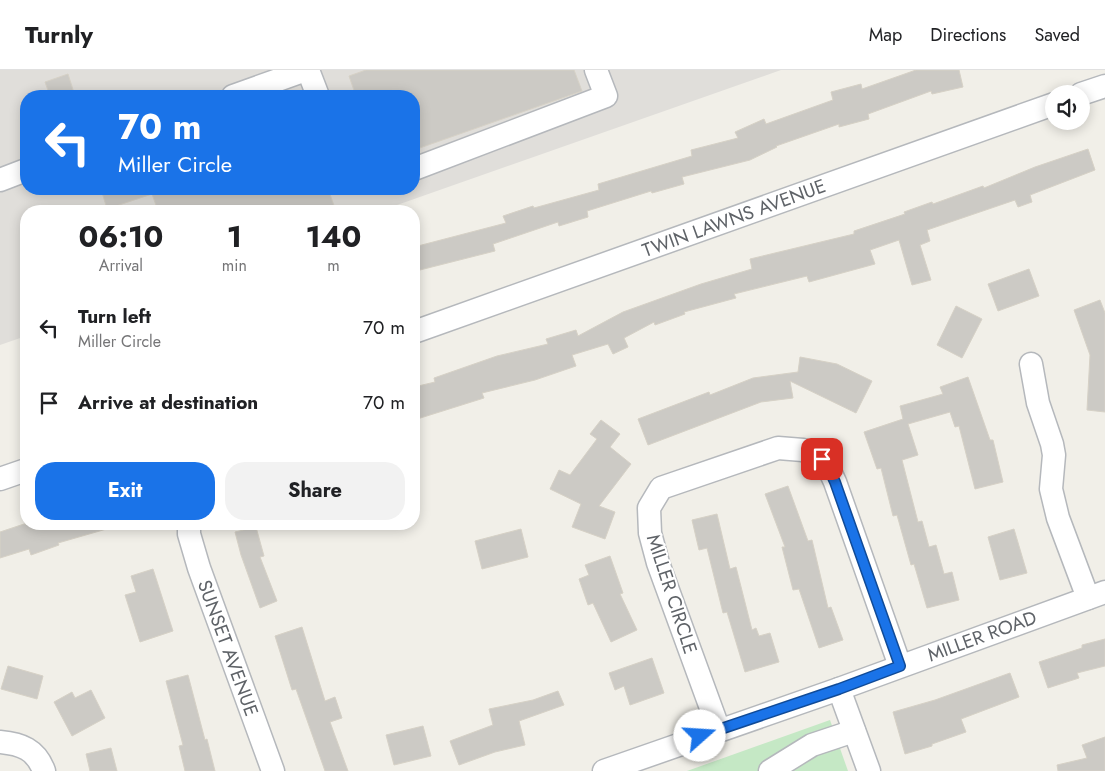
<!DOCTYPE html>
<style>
:root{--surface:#fff;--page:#f2f2f2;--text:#202124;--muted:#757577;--line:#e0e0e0;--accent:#1a73e8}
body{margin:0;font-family:Jost,sans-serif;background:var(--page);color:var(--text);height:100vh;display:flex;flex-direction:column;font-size:19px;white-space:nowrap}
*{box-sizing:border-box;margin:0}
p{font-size:16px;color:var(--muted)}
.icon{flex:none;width:28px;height:28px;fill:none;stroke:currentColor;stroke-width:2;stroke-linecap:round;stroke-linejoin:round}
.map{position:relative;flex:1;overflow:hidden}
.sheet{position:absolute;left:20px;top:135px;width:400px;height:325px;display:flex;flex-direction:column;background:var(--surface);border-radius:20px;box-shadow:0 2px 12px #0003}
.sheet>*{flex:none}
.guide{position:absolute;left:20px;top:20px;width:400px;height:105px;border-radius:20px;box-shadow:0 2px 12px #0003;background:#1a73e8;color:#fff;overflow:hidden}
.fabs{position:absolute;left:1045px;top:15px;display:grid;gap:10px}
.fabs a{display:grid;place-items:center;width:45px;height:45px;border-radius:50%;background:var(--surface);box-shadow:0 2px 12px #0003;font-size:25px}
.pin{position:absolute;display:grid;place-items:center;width:42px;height:42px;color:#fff;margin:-21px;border-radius:10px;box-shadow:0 2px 8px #0006}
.me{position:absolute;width:55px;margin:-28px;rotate:71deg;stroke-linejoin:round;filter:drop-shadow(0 0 4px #0008)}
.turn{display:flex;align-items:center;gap:18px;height:105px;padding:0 15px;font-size:22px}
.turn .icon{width:65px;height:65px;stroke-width:2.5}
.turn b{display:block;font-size:35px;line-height:42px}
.eta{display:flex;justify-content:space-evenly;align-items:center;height:85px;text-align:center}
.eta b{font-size:30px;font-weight:700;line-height:35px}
.cta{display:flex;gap:10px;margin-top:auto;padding:10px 15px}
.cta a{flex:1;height:58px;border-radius:20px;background:var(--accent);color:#fff;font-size:20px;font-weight:700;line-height:58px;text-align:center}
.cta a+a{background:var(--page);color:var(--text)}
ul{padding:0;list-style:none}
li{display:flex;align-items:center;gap:15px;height:75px;padding:0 15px}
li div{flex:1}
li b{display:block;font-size:19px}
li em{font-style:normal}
header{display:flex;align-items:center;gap:30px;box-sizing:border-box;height:70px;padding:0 25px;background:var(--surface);border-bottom:1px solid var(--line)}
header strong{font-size:24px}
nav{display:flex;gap:28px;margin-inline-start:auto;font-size:18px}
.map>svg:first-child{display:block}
</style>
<header>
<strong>Turnly</strong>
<nav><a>Map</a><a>Directions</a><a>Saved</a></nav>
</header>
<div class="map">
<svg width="1105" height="701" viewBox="0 0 1105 701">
<rect width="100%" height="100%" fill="#f1efe8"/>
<path fill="#e0deda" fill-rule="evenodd" d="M 0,0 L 781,0 L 380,141 L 26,141 L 26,266 L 0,275 ZM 26,26 L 414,26 L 414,119 L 26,119 Z"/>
<path fill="#c5e8c5" d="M 830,650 L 848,701 L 687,701 Z"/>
<g fill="#cccac5" stroke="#d6d1c6">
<path d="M 366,0 L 574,0 L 582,21 L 414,80 L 414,26 L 356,26 L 349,6 Z"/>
<path d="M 916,0 L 959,0 L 963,17 L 932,24 L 931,21 L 868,44 L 869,49 L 839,57 L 839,54 L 776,76 L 777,77 L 750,90 L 682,107 L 684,114 L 652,123 L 651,121 L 587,141 L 588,147 L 559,156 L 558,152 L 493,174 L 495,181 L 416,201 L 414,191 L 414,177 L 506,153 L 503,146 L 533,136 L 534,138 L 599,120 L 598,114 L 692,86 L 691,80 L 738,68 L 735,62 L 764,49 L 766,54 L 833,30 L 831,22 L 861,14 L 862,19 Z"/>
<path d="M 68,4 L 75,26 L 50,26 L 45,12 Z"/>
<path d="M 1088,79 L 1095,100 L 1030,125 L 1032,132 L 1018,137 L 1015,130 L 927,160 L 930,171 L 920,175 L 931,210 L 912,215 L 899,170 L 870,180 L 875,194 L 809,212 L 807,206 L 734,224 L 736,228 L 684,242 L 685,244 L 655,255 L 654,252 L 624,268 L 628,277 L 613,284 L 608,274 L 572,285 L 576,296 L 535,310 L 482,323 L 484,328 L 414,350 L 414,317 L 435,312 L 434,308 L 497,286 L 548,274 L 546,269 L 576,260 L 578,266 L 623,242 L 701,214 L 752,199 L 750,189 L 854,164 L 854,161 L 905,144 L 904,142 L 932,132 L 933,134 L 983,116 L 984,118 L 1035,97 Z"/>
<path d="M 101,119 L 328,119 L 336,141 L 158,141 L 152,124 L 107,139 Z"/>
<path d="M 1029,199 L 1039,226 L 998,241 L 988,214 Z"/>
<path d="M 1100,230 L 1105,243 L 1105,342 L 1087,340 L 1090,285 L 1074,240 Z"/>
<path d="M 956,236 L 982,249 L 962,288 L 937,275 Z"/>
<path d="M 800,287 L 837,294 L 872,311 L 856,343 L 790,311 L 793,328 L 761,332 L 648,375 L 638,349 L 709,322 L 710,325 L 753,308 L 798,302 Z"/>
<path d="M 968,307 L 990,370 L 993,370 L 1003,412 L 975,419 L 959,356 L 955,357 L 950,342 L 908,354 L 918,385 L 902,390 L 918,452 L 922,451 L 929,477 L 936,475 L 944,504 L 952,502 L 959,530 L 927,538 L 914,494 L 911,495 L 897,445 L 893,446 L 881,398 L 877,399 L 864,362 L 903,349 L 900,336 L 943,324 L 940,317 Z"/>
<path d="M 601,350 L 620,364 L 610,377 L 631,394 L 599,436 L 615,442 L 605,469 L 572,457 L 581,434 L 550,419 L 559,400 L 570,405 L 597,369 L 590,364 Z"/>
<path d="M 788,416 L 808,471 L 812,470 L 828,538 L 831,537 L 843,570 L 819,578 L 799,519 L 793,520 L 782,477 L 785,477 L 765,424 Z"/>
<path d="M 717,444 L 730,499 L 736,497 L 752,560 L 756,558 L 759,566 L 770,563 L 779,592 L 745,602 L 727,542 L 723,543 L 707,478 L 699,480 L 692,450 Z"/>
<path d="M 24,454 L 109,454 L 110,458 L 58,473 L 59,475 L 31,485 L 29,479 L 0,488 L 0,462 Z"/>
<path d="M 256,457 L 264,486 L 260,487 L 277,531 L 260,538 L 241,485 L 235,462 Z"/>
<path d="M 521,459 L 528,487 L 482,499 L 475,471 Z"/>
<path d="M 1014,459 L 1027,503 L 1000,510 L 988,467 Z"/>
<path d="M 610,486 L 623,523 L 620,524 L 637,560 L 611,572 L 593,533 L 588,535 L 579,509 L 589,505 L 585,495 Z"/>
<path d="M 153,499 L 173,561 L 140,572 L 125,525 L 136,522 L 131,506 Z"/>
<path d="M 302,557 L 325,631 L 335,627 L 342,648 L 330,652 L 348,701 L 325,701 L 296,619 L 292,620 L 275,566 Z"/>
<path d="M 1105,569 L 1105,596 L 1077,603 L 1079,608 L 1048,618 L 1039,592 L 1082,578 L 1082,575 Z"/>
<path d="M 652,588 L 664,623 L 630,635 L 624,616 L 615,620 L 609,603 Z"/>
<path d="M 8,596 L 43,606 L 37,629 L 1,619 Z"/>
<path d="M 1010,603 L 1019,627 L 961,649 L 966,662 L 932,674 L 932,676 L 905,684 L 893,642 L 935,630 Z"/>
<path d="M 188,605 L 205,670 L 207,669 L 215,701 L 185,701 L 179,676 L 183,675 L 166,611 Z"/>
<path d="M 91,620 L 105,648 L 72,666 L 54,632 L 72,622 L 75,628 Z"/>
<path d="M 558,621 L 564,635 L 519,651 L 525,675 L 495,682 L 459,695 L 450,671 L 493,655 L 489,639 L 533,630 Z"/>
<path d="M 423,656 L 431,686 L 394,695 L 386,665 Z"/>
<path d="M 1105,667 L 1105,701 L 1058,701 L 1057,695 L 1087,688 L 1082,675 Z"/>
<path d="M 111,678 L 117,701 L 90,701 L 86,684 Z"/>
</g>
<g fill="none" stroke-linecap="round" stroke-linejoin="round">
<defs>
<g id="minor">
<path d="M 308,0 L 318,26"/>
<path d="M 1081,24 L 1105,16"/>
<path d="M 233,26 L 306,0"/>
<path d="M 414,99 L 606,26 L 596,0"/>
<path d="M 0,110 L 26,100"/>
<path d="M 414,262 L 1054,34"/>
<path d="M 1031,294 L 1038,333 L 1052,374 L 1054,385 L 1051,419 L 1058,448 L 1088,528"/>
<path d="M 0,409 L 26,400"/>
<path d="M 189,454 L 189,464 L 199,498 L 273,701"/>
<path d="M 839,619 L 869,701"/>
<path d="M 719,660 L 658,493 L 650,463 L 649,438 L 661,418 L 778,378 L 803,380 L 822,389 L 829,399 L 835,412 L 900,596"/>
<path d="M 0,672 C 21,674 36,679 44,701"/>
<path d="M 604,701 L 839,619 L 1105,522"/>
<path d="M 770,701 L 812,675 L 854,661"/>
</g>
</defs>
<use href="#minor" stroke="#b5b8bc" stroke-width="25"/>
<use href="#minor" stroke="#fff" stroke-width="22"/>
</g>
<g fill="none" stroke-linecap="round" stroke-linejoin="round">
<defs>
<path id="route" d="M 700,666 L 839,619 L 900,596 L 835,412 L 829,399 L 822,389"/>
</defs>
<use href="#route" stroke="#114b97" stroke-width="12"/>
<use href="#route" stroke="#1a73e8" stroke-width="9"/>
</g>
<g text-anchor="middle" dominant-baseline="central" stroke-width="4" stroke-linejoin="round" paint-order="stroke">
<g font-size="19" fill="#5f6368" stroke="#fff">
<text transform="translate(734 148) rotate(-20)">TWIN LAWNS AVENUE</text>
<text transform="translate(672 524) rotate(72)">MILLER CIRCLE</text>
<text transform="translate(982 566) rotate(-20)">MILLER ROAD</text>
<text transform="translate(228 578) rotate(70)">SUNSET AVENUE</text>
</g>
</g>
</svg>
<div class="fabs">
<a><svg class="icon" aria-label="sound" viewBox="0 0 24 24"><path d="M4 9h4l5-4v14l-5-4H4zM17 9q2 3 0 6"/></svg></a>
</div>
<div class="pin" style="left:822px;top:389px;background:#d93025"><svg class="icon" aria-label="arrive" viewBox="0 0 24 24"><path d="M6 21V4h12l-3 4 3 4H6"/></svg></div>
<svg class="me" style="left:700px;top:666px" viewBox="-20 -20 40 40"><circle r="19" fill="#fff"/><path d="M0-13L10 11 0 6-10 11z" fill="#1a73e8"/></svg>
<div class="guide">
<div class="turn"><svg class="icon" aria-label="left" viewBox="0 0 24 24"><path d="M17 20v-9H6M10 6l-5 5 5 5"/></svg><div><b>70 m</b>Miller Circle</div></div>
</div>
<section class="sheet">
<div class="eta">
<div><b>06:10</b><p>Arrival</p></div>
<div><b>1</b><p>min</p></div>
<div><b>140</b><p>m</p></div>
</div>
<ul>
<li><svg class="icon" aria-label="left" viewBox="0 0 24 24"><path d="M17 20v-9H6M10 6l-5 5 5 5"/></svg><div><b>Turn left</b><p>Miller Circle</p></div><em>70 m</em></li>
<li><svg class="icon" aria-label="arrive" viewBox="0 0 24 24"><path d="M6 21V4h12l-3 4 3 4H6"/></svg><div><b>Arrive at destination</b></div><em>70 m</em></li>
</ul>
<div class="cta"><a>Exit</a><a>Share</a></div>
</section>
</div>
